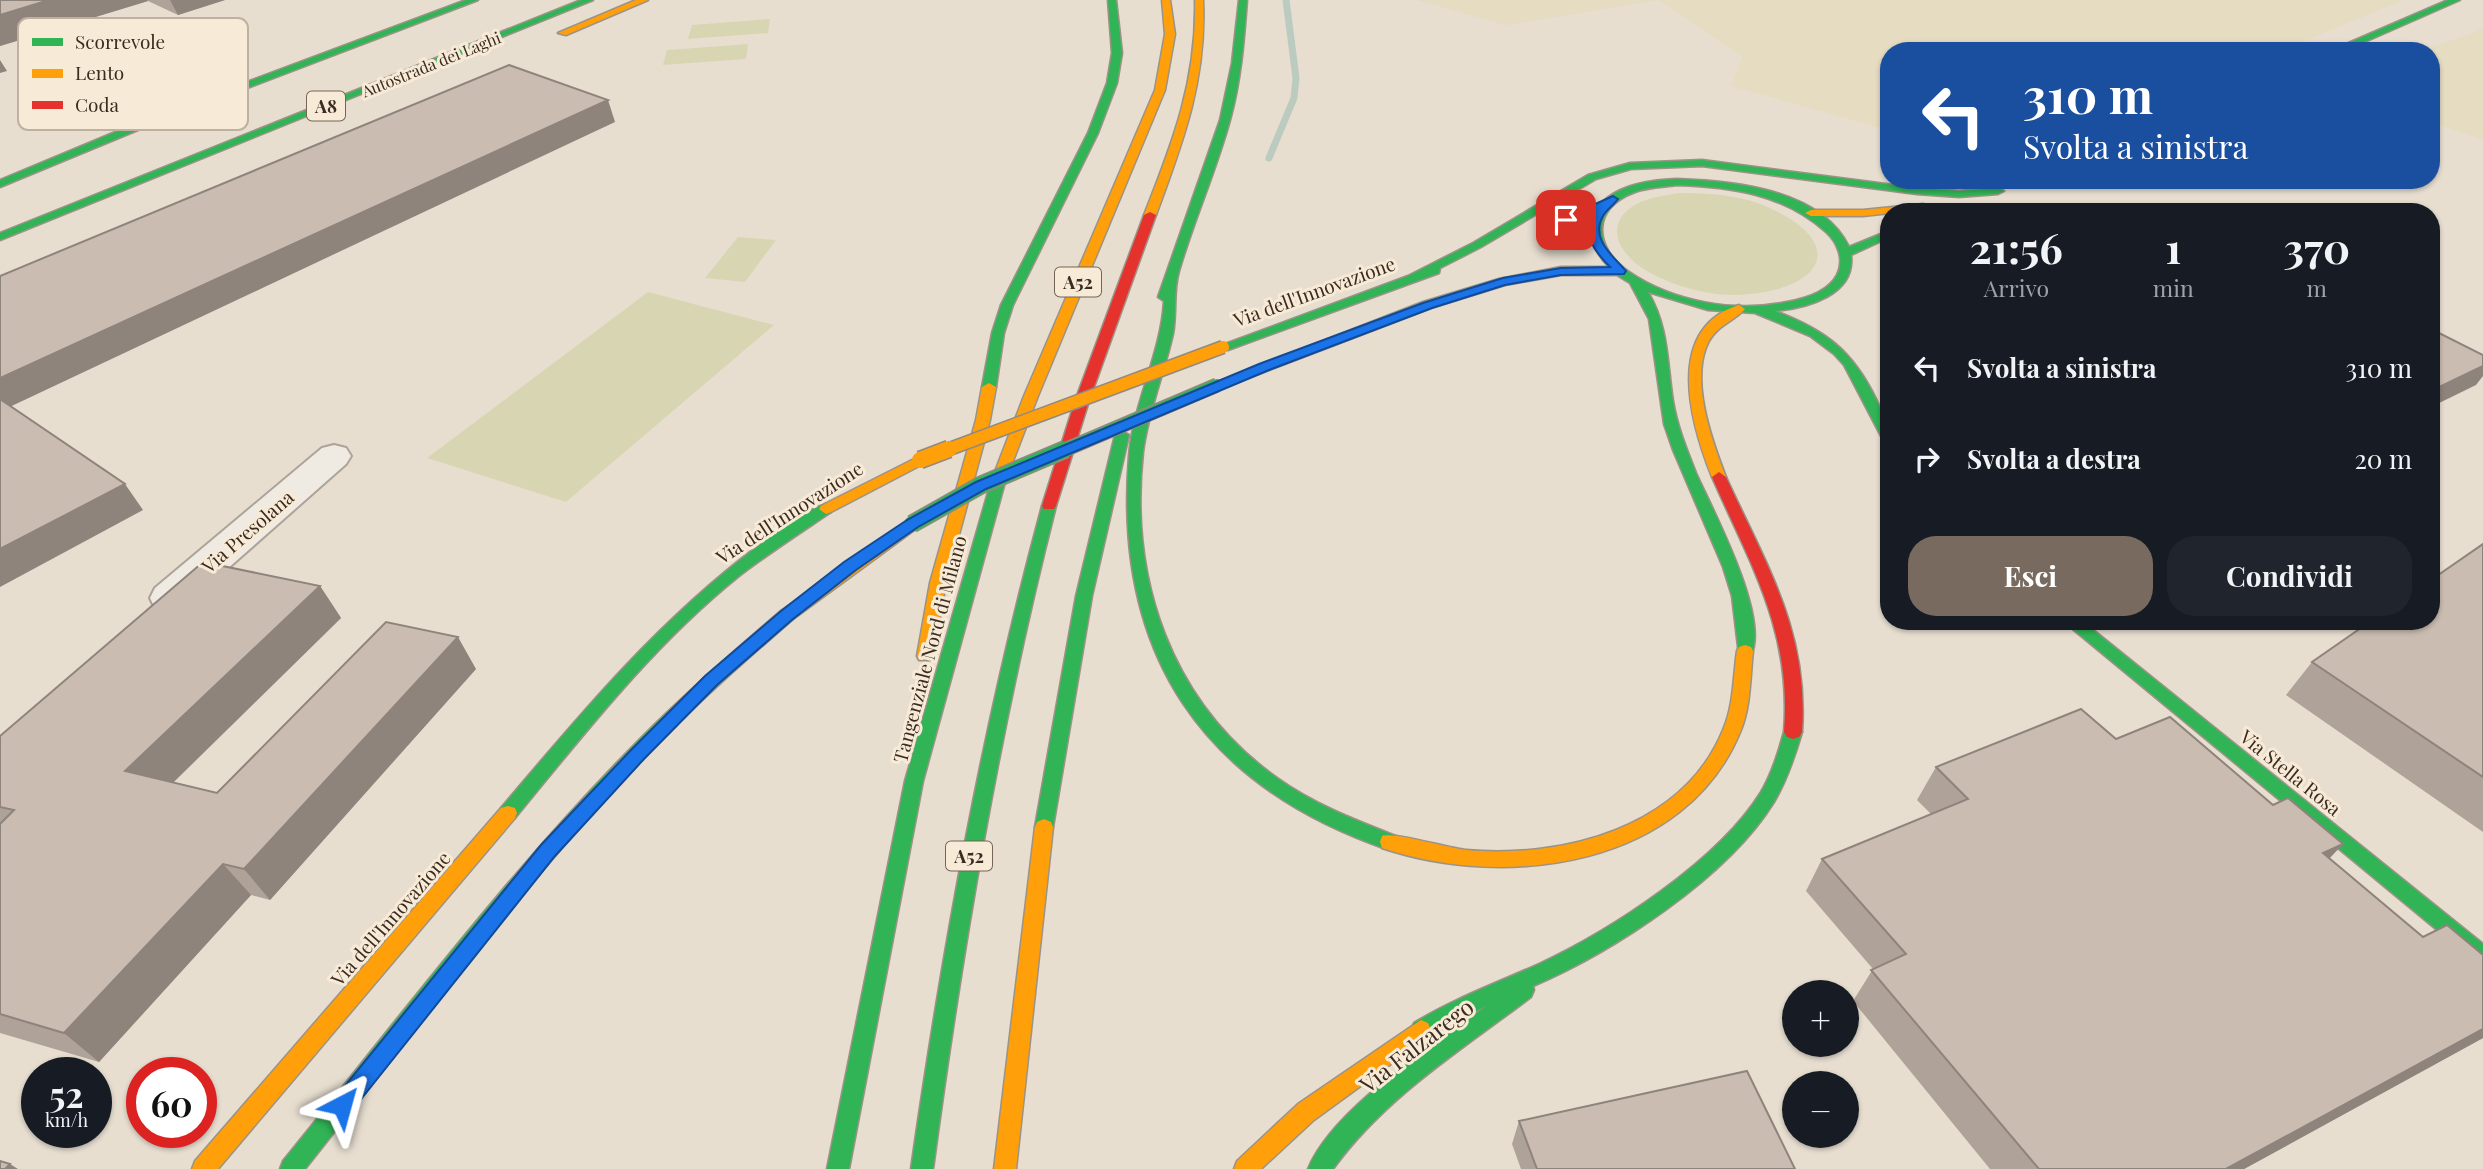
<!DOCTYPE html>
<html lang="it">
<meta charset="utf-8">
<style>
:root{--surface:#171b24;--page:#20242c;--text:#f1f3f6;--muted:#9ea1a6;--accent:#786a5e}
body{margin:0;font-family:"Playfair Display",serif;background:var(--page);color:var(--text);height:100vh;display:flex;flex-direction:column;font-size:26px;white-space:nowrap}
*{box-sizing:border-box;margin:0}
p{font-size:23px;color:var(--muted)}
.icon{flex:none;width:38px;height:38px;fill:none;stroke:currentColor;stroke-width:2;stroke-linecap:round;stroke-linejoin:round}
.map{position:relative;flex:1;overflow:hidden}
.drawer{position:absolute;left:1880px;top:203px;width:560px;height:427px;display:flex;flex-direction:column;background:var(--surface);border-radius:28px;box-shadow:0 2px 5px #0004}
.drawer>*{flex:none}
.banner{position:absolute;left:1880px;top:42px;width:560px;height:147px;border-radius:28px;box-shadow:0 2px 5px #0004;background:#1a4fa0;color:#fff;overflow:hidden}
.buttons{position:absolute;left:1782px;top:980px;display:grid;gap:14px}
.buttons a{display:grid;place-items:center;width:77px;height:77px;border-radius:50%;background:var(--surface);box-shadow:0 2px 5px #0004;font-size:35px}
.speed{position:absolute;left:21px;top:1057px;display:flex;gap:14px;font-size:35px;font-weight:700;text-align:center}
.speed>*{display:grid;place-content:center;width:91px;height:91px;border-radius:50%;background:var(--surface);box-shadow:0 2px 5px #0004;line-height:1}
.speed small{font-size:18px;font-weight:400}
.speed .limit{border:10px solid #d22;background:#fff;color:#111}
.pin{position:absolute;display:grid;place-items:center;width:60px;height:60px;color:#fff;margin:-30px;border-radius:14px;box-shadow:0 4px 10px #0006}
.me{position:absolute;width:77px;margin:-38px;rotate:39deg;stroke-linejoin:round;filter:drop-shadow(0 0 5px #0008)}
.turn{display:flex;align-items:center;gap:24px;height:147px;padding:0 28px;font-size:32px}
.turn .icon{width:91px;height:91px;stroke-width:2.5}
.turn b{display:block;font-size:49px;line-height:60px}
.eta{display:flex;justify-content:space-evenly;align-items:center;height:119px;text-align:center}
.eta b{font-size:42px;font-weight:700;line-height:49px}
.button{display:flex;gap:14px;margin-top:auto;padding:14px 28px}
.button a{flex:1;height:80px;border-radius:28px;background:var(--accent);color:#fff;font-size:28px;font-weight:700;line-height:80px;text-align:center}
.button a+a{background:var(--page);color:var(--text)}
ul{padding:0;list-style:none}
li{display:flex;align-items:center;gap:21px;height:91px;padding:0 28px}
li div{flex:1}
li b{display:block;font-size:26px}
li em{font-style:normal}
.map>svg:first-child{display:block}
</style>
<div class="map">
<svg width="2483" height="1169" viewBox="0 0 2483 1169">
<rect width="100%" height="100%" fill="#e7ded0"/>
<g fill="#e6dcc1">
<path d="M 1416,0 L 2404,0 L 2280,51 L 1888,51 L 1888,130 L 1731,86 L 1742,57 L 1659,0 L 1506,25 Z"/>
<path d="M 2483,29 L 2483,140 L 2431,122 L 2431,51 L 2422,51 Z"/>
</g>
<g fill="#d8d6b2">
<path d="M 770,19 L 768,33 L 688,39 L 692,25 Z"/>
<path d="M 748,44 L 746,59 L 663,65 L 667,50 Z"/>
<path d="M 1679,193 C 1710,193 1743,195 1772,209 C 1848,245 1821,288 1749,294 C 1716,298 1676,288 1647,271 C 1624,258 1603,230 1629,209 C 1642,198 1662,196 1679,193 Z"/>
<path d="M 738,237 L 776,240 L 745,282 L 705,278 Z"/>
<path d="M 648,292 L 774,325 L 566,502 L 427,458 Z"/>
</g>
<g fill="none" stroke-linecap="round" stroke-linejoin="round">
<path stroke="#bbcbc0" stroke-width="7" d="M 1269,158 L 1294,98 L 1296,78 L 1286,0"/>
<defs>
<path id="street" d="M 334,445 L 346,448 L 351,456 L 346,464 L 183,608 L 169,612 L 155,608 L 150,598 L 155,588 L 322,448 Z"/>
<g id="fast">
<path d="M 466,0 L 478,0 L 145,127 L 0,187 L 0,180 L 137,123 Z"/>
<path d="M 581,0 L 593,0 L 0,240 L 0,233 Z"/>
<path d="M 1108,0 L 1116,0 L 1122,53 L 1117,83 L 1098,133 L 1013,305 L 1004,333 L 996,387 L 989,391 L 984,390 L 982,387 L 992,333 L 1001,305 L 1088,133 L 1107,83 L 1112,53 Z"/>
<path d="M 1239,0 L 1247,0 C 1244,40 1241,81 1230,120 C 1216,171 1194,220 1179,271 C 1173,291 1177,313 1173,334 C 1164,374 1148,412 1143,452 C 1129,580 1171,702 1277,778 C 1313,804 1355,820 1396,836 L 1398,842 L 1396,848 L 1389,850 C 1202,786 1113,654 1129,456 C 1133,403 1161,354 1164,301 L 1158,297 L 1220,120 L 1232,63 Z"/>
<path d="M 2448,0 L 2460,0 L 2344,51 L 2330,51 Z"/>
<path d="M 1702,160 L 1917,188 L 1959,191 L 1998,188 L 2004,191 L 1998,194 L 1959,197 L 1917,194 L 1702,166 L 1631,169 L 1596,179 L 1481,247 L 1440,268 L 1439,273 L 1228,350 L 1218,350 L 1217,347 L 1408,276 L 1473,243 L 1588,175 L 1630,163 Z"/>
<path d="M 1677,179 C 1733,181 1821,189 1849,247 L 1888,231 L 1888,238 L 1851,255 C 1856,295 1807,308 1775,311 C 1825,330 1852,350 1876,399 C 1883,414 1888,424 1888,440 L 1881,436 L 1844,365 L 1834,354 L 1810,336 L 1755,313 L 1708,310 L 1648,292 C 1669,327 1667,363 1673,401 C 1677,426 1687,450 1696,473 C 1713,511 1770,617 1751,655 L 1739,655 L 1732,596 L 1723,567 L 1673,450 L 1664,424 L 1649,319 L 1630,283 L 1617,275 L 1561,275 L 1505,285 L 1431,308 L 1222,388 L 1212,388 L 1210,385 L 1423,302 L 1499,279 L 1561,267 L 1609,267 C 1579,236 1587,202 1628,187 C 1644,181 1661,180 1677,179 ZM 1677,185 C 1732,187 1784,194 1826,232 C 1837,242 1845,259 1837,275 C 1828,292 1804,299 1787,302 C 1735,313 1673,302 1629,272 C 1593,247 1591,208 1635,192 C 1648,187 1663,187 1677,185 Z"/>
<path d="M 1122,431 L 1129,435 L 1092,596 L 1053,827 L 1051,832 L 1044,835 L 1037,832 L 1035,827 L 1076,596 L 1115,435 Z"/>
<path d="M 998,477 L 1005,482 L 923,781 L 849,1169 L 827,1169 L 905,781 L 991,482 Z"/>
<path d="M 1049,501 L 1056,506 C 1000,725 963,945 933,1169 L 911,1169 C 943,945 983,724 1042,506 Z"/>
<path d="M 826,504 L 833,509 L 831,512 C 800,533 769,553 739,576 C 653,645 584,734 515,818 L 508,820 L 501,818 L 499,813 L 501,808 C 581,713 659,620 758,546 C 776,533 805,510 826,504 Z"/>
<path d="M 787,609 L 793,611 L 795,615 L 793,619 C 746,660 700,700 656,745 C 528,876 419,1026 305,1169 L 280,1169 L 283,1161 C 400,1017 512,867 643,736 C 687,692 734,651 781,611 Z"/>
<path d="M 2063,621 L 2082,621 L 2483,944 L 2483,965 L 2476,962 Z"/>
<path d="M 1793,725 L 1799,727 L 1802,732 C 1795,756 1787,780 1774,802 C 1728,877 1613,952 1533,986 L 1534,990 L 1531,997 C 1461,1050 1385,1097 1333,1169 L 1308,1169 C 1333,1108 1433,1046 1486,1006 L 1421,1040 L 1414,1037 L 1411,1030 L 1414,1023 C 1453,999 1497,983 1539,964 C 1612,930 1719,860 1761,792 C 1772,773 1778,753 1784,732 L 1787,727 Z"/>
</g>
<g id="slow">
<path d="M 636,0 L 648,0 L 566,35 L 558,33 Z"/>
<path d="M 1162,0 L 1170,0 L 1175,34 L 1165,90 L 1038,396 L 1005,482 L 998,487 L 993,485 L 991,482 L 1024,396 L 1155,90 L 1165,34 Z"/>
<path d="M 1195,0 L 1203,0 C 1207,79 1183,142 1156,215 L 1150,218 L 1144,215 C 1173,142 1197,80 1195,0 Z"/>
<path d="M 1923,204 L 1927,205 L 1927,209 L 1863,216 L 1811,216 L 1805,213 L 1811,210 L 1863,210 Z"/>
<path d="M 1739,305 L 1745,309 C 1734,321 1718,325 1709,341 C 1689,378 1712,441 1726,477 L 1719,482 L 1712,477 C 1691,424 1663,329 1739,305 Z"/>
<path d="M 989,383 L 996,387 L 990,420 L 946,583 L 933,656 L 931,660 L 919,660 L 917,656 L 930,583 L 976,420 L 982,387 Z"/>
<path d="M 920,456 L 927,460 L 925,463 L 831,512 L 826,514 L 819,509 L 821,506 Z"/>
<path d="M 912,519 L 917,520 L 920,524 L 917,528 L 793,619 L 781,619 L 779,615 L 781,611 Z"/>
<path d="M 1745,645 L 1751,647 L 1753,651 C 1750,677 1751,705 1741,730 C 1686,867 1507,890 1382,848 L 1380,842 L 1382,836 C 1395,832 1447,848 1466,850 C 1562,859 1683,828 1723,730 C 1734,705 1733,677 1737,651 L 1739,647 Z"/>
<path d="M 508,806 L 515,808 L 517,813 L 515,818 L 218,1169 L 192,1169 L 195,1161 L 501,808 Z"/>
<path d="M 1044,819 L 1051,822 L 1053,827 L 1016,1169 L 994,1169 L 1035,827 L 1037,822 Z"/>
<path d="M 1421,1020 L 1428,1023 L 1431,1030 L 1428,1037 L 1314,1120 L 1261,1169 L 1234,1169 L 1237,1161 L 1298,1104 Z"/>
</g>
<g id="jam">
<path d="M 1150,212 L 1156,215 L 1089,401 L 1056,506 L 1054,509 L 1044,509 L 1042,506 L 1075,401 L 1144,215 Z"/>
<path d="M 1719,472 L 1726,477 C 1766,565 1809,631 1802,732 L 1799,737 L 1793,739 L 1787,737 L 1784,732 C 1792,631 1751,566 1712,477 Z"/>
</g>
</defs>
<use href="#street" stroke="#aca399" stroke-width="4"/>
<use href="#fast" stroke="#9c9388" stroke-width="3"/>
<use href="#slow" stroke="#9c9388" stroke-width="3"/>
<use href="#jam" stroke="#9c9388" stroke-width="3"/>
<use href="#street" fill="#efeae2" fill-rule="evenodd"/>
<use href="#fast" fill="#30b455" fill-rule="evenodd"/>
<use href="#slow" fill="#ff9f0a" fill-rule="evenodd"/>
<use href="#jam" fill="#e5322d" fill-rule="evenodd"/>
<defs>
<path id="fast-bridge-far1" d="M 1062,451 L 1217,385"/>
<path id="fast-bridge" d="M 912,524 L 981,485 L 1066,449"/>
<path id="slow-bridge-far1" d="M 944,451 L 1223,347"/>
<path id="slow-bridge" d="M 920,460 L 949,449"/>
</defs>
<use href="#fast-bridge-far1" stroke="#928980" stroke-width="15" stroke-linecap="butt"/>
<use href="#fast-bridge" stroke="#928980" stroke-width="19" stroke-linecap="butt"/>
<use href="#slow-bridge-far1" stroke="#928980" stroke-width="15" stroke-linecap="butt"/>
<use href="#slow-bridge" stroke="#928980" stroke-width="19" stroke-linecap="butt"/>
<use href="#fast-bridge-far1" stroke="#30b455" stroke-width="12"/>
<use href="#fast-bridge" stroke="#30b455" stroke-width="16"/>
<use href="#slow-bridge-far1" stroke="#ff9f0a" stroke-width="12"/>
<use href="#slow-bridge" stroke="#ff9f0a" stroke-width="16"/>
</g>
<g fill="#afa298">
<path d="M 0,0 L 225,0 L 178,15 L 148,1 L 0,46 Z"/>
<path d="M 2483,544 L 2483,832 L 2286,695 L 2312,662 Z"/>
<path d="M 320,586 L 341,618 L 173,783 L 217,793 L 476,669 L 270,900 L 251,895 L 99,1062 L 0,1033 L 0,736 Z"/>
<path d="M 2116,739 L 2273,805 L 2343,844 L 2329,858 L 2423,937 L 2483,955 L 2483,1038 L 2244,1169 L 1990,1169 L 1853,1001 L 1873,969 L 1806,891 L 1822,859 L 1931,814 L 1917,800 L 1936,767 Z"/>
<path d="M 1519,1121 L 1795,1169 L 1521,1169 L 1512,1144 Z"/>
</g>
<g fill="#8e847c">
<path d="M 49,0 L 147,0 L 148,1 L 0,46 L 0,15 Z"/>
<path d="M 170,0 L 225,0 L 178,15 Z"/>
<path d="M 0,60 L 7,71 L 0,73 Z"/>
<path d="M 608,100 L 615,122 L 1,411 L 0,410 L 0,378 Z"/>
<path d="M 2483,366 L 2483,376 L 2476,385 L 2431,407 L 2431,391 Z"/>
<path d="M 125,484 L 143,510 L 0,587 L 0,549 Z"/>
<path d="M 320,586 L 341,618 L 153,802 L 125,771 Z"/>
<path d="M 458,637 L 476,669 L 270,900 L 244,869 Z"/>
<path d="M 2343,844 L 2313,876 L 2323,853 Z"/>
<path d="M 223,864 L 251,895 L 99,1062 L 64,1033 Z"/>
<path d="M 2483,1029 L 2483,1038 L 2244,1169 L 2226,1169 Z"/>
<path d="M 10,1164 L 18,1169 L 5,1169 Z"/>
</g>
<g fill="#cbbcb1" stroke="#8e847c" stroke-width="2">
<path d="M 0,0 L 49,0 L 0,15 Z"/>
<path d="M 509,65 L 608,100 L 0,378 L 0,276 Z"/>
<path d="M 2431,329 L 2483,355 L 2483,366 L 2431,391 Z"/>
<path d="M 0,399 L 125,484 L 0,549 Z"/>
<path d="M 2483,544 L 2483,777 L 2312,662 L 2371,621 L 2431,621 L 2431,580 Z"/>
<path d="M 203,562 L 320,586 L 125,771 L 217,793 L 386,622 L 458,637 L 244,869 L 223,864 L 64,1033 L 0,1014 L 0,824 L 14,810 L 0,807 L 0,736 Z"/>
<path d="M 2081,709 L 2116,739 L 2170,717 L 2273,805 L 2288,798 L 2343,844 L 2323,853 L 2423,937 L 2447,925 L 2483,955 L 2483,1029 L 2226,1169 L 2039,1169 L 1871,970 L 1906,954 L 1822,859 L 1968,799 L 1936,767 Z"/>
<path d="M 1747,1071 L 1795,1169 L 1537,1169 L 1519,1121 Z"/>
<path d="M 0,1161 L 10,1164 L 5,1169 L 0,1169 Z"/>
</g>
<path fill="#1a73e8" stroke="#114b97" stroke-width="2" d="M 1613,196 L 1618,199 C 1614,205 1606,210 1603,216 C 1590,239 1613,256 1626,271 L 1624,274 L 1561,275 L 1505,285 L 1432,308 L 1269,370 L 986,489 L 918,527 L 856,570 L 793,619 L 717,685 L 644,759 L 555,856 L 350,1113 L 342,1116 L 335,1113 L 331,1105 L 335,1098 L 541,845 L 632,749 L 705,676 L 781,611 L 844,562 L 907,520 L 976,482 L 1259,364 L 1423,303 L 1503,278 L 1561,268 L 1610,267 C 1596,253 1578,231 1595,211 L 1566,223 L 1560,220 Z"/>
<g text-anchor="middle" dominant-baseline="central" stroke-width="6" stroke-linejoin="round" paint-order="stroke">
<g font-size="16" fill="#3c2b20" stroke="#f7ebd7">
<text transform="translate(431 64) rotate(-22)">Autostrada dei Laghi</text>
</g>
<g fill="#f7ebd7" stroke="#746557" stroke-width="2">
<rect x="307" y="91.5" width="38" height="29" rx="5"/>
<rect x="1055" y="267.5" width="46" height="29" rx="5"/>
<rect x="946" y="841.5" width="46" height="29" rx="5"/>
</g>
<g font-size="18" font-weight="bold" fill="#3c2b20">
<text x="326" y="106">A8</text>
<text x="1078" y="282">A52</text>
<text x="969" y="856">A52</text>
</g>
<g font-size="19" fill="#3c2b20" stroke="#f7ebd7">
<text transform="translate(1314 291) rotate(-20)">Via dell'Innovazione</text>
<text transform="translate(789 512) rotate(-33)">Via dell'Innovazione</text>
<text transform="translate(247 531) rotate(-41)">Via Presolana</text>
<text transform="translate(929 649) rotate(-75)">Tangenziale Nord di Milano</text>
<text transform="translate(2291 772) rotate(39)">Via Stella Rosa</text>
<text transform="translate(390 918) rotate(-49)">Via dell'Innovazione</text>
</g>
<g font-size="23" fill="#3c2b20" stroke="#f7ebd7">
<text transform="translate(1416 1045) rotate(-38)">Via Falzarego</text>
</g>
</g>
<rect x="18" y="18" width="230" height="112" rx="10" fill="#f7ebd7" stroke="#bfb1a0" stroke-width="2"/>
<rect x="32" y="38" width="31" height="8" fill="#30b455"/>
<rect x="32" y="69" width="31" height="9" fill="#ff9f0a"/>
<rect x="32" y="101" width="31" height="8" fill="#e5322d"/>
<g font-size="19" fill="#3c2b20">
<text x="75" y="49">Scorrevole</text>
<text x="75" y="80">Lento</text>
<text x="75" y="112">Coda</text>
</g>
</svg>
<div class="buttons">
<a>+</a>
<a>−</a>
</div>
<div class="speed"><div>52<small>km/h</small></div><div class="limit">60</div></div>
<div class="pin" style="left:1566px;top:220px;background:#d93025"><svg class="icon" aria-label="arrive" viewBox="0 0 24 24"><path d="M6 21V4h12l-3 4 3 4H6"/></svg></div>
<svg class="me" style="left:342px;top:1105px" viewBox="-20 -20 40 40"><path d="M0-17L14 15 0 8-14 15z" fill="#1a73e8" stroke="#fff" stroke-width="4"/></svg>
<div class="banner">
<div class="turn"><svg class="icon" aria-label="left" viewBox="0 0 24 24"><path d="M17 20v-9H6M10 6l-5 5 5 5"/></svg><div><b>310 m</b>Svolta a sinistra</div></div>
</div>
<section class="drawer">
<div class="eta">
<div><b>21:56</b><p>Arrivo</p></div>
<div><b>1</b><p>min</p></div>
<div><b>370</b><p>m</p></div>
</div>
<ul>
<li><svg class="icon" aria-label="left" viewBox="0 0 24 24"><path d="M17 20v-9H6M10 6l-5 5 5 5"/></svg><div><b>Svolta a sinistra</b></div><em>310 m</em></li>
<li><svg class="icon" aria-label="right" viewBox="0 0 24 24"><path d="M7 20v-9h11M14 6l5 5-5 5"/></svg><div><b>Svolta a destra</b></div><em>20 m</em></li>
</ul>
<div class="button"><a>Esci</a><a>Condividi</a></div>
</section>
</div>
